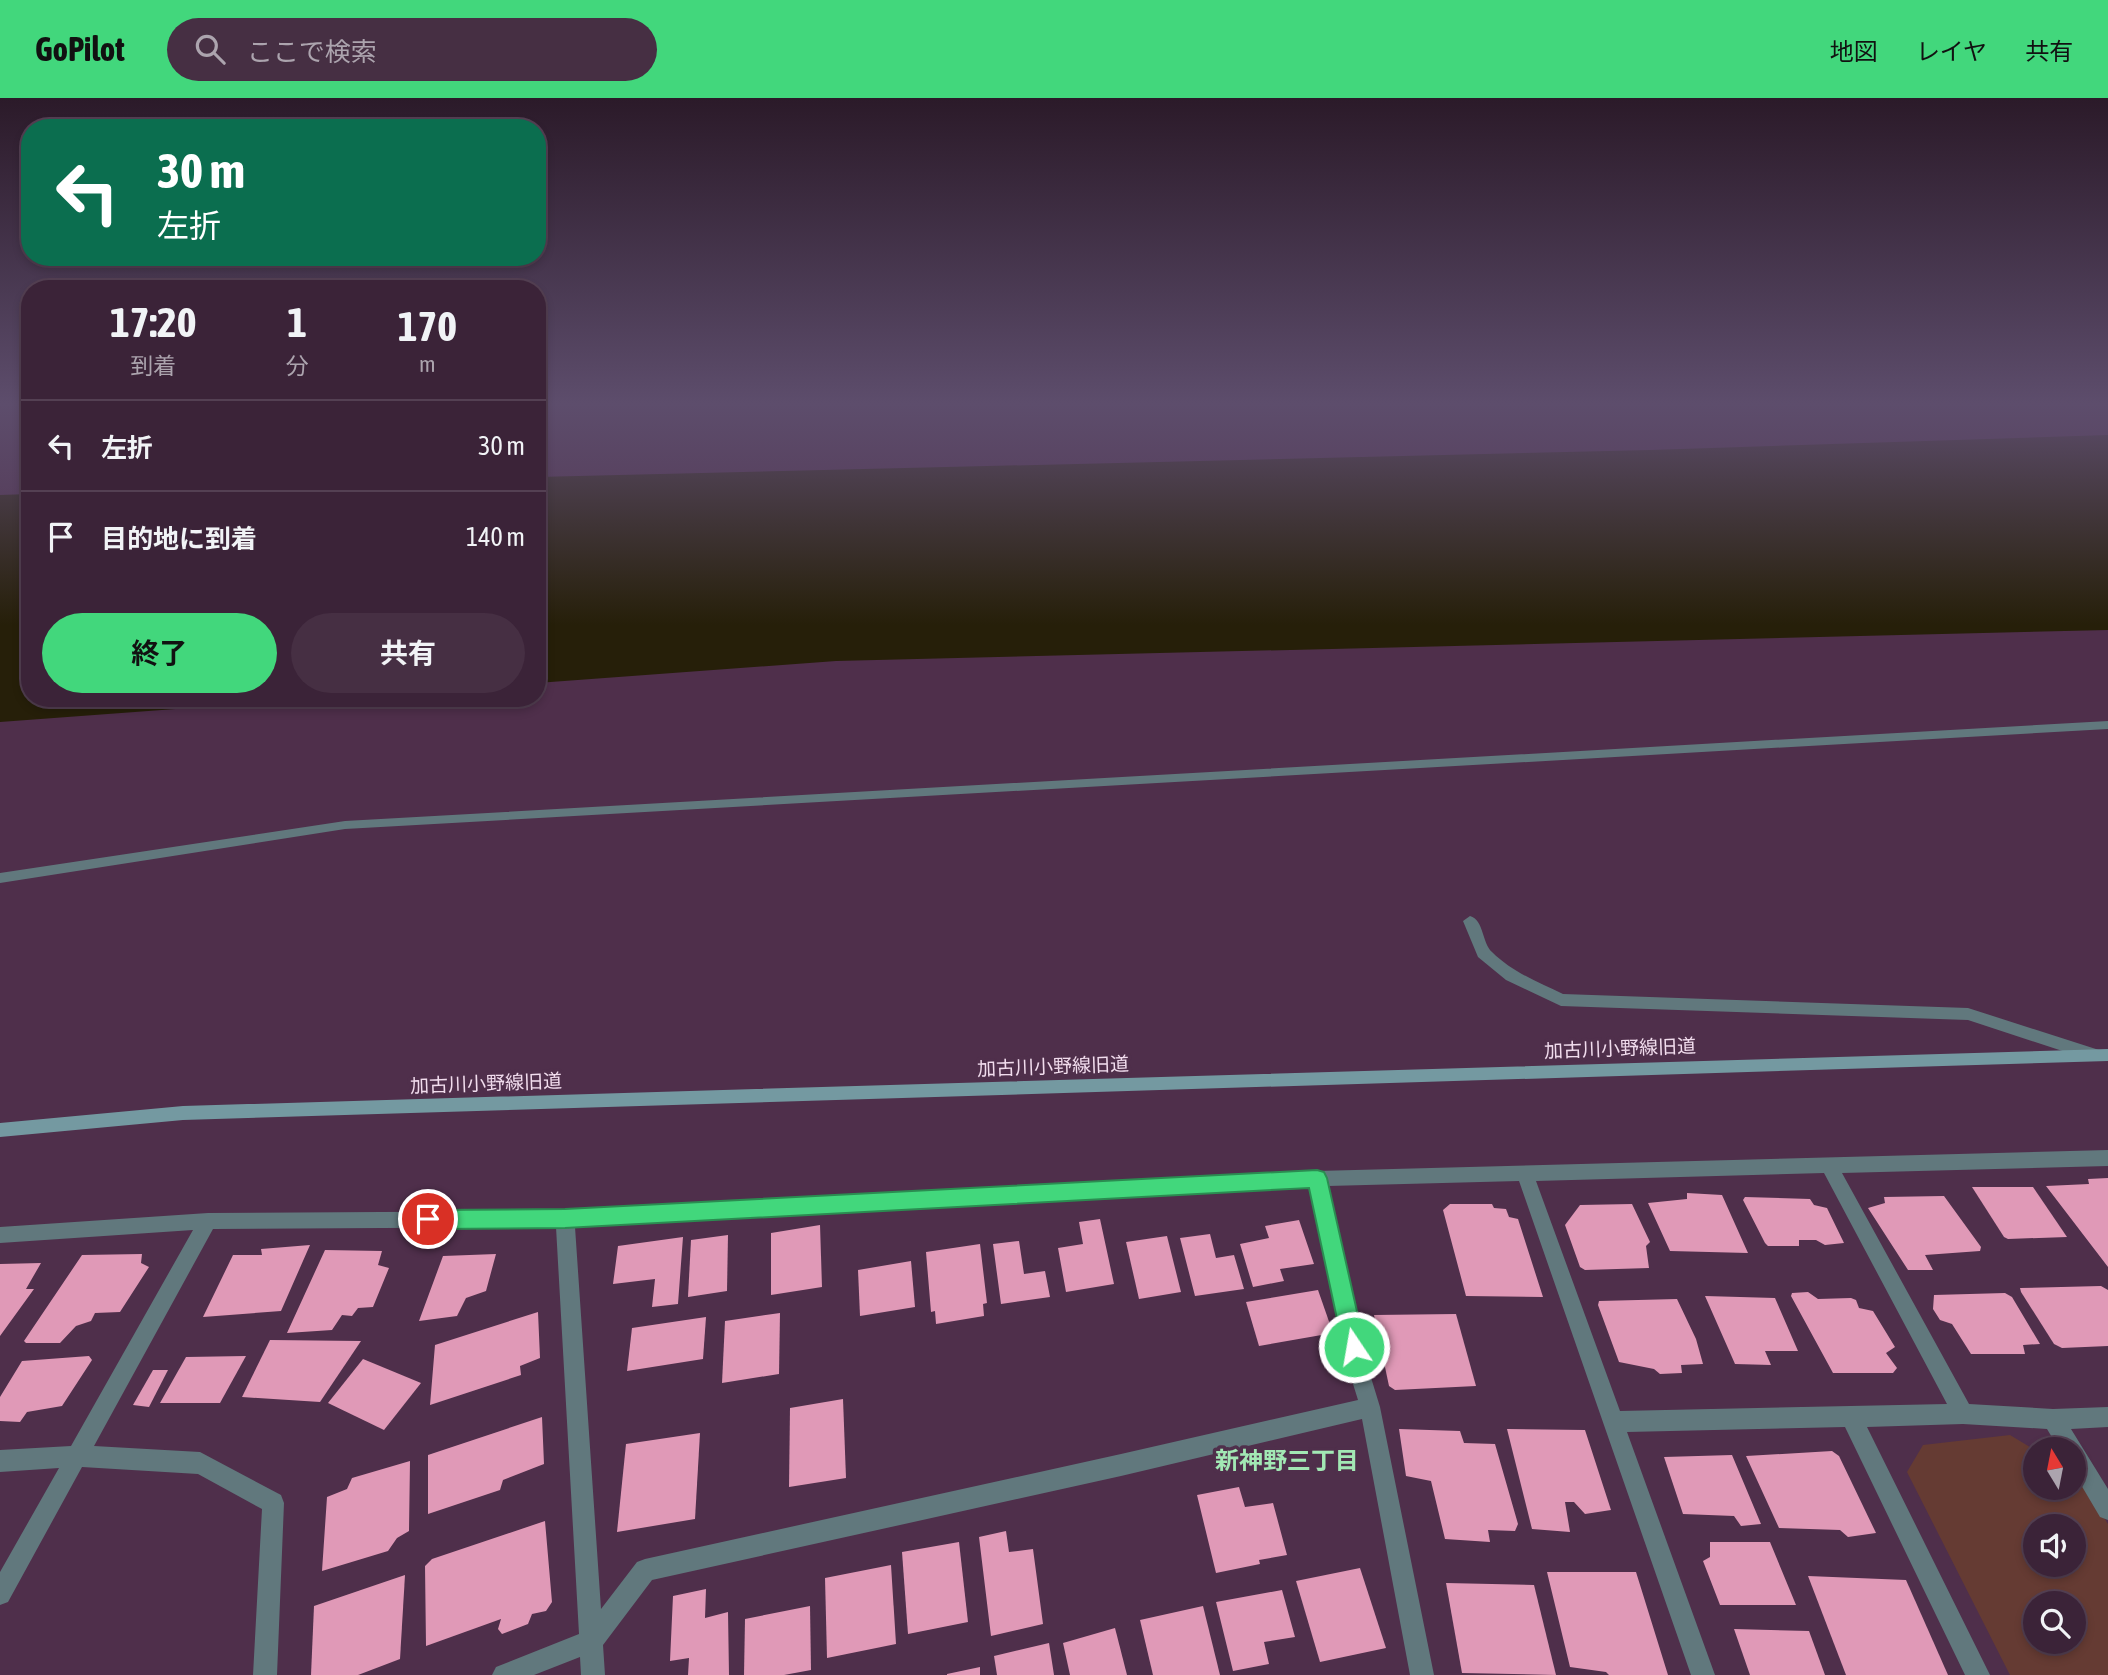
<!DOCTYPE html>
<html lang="ja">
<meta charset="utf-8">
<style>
:root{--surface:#3b2338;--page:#462f43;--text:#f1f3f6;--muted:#aca4ae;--line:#544053;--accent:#42d77c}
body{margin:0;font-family:"Asap Condensed","Noto Sans JP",sans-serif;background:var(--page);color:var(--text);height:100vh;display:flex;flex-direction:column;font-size:26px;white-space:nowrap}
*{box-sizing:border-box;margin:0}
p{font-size:23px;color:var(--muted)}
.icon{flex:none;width:38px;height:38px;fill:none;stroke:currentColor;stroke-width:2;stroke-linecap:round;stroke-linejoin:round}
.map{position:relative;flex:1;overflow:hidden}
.drawer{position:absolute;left:21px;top:182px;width:525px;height:427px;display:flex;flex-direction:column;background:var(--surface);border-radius:28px;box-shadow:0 4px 10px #0003,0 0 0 2px var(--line)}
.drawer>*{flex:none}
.hud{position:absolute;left:21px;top:21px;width:525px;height:147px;border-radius:28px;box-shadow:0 4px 10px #0003,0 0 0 2px var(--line);background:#0b6e4f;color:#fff;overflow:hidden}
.needle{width:46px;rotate:350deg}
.tools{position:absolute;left:2023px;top:1339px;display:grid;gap:14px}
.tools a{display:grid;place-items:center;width:63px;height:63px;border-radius:50%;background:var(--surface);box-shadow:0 4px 10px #0003,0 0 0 2px var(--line);font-size:35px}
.pin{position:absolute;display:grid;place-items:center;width:60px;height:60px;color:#fff;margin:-30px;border:4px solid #fff;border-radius:50%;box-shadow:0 2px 7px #0007}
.me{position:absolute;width:77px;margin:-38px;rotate:348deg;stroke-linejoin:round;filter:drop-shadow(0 0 5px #0008)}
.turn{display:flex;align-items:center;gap:24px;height:147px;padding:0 21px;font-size:32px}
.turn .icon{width:91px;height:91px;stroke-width:2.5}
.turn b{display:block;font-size:49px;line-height:60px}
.eta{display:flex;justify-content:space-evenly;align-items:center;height:119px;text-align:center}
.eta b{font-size:42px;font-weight:700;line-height:49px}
.button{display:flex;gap:14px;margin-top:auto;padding:14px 21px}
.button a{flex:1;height:80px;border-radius:42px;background:var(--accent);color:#111;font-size:28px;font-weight:700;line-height:80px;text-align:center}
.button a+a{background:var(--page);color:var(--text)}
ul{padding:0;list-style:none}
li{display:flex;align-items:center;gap:21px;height:91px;padding:0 21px;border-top:2px solid var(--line)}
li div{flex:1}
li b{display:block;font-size:26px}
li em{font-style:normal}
header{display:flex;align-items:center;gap:42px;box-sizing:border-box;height:98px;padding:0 35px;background:var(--accent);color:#111}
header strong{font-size:33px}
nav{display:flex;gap:38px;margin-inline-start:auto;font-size:24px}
.search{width:490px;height:63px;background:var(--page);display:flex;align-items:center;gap:18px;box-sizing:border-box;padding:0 24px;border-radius:38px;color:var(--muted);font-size:26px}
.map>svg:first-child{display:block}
</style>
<header>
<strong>GoPilot</strong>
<div class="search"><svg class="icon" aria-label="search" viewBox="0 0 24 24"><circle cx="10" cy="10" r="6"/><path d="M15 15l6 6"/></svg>ここで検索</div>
<nav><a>地図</a><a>レイヤ</a><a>共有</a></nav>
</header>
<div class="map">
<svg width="2108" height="1577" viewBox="0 0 2108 1577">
<rect width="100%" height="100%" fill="#4f2f4b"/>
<path fill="#653b33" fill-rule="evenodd" d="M 2010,1337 L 2035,1352 L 2035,1390 L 2074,1390 L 2074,1373 L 2108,1426 L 2108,1577 L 2010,1577 L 1907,1374 L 1923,1347 ZM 2035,1428 L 2074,1428 L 2074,1466 L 2035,1466 ZM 2035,1505 L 2074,1505 L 2074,1544 L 2035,1544 Z"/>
<g fill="#261f09">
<path d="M 2108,337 L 2108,532 L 836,563 L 537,585 L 537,379 L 1651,352 Z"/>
<path d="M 30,396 L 30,600 L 325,600 L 0,624 L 0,397 Z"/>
</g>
<g fill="#e099b7">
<path d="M 2108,1080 L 2108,1169 L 2046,1088 L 2089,1086 L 2088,1081 Z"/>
<path d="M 1972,1089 L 2033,1089 L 2067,1139 L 2008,1141 L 2004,1139 Z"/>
<path d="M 1687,1095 L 1722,1097 L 1748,1155 L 1670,1153 L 1648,1105 L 1687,1101 Z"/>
<path d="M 1944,1098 L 1981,1149 L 1980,1153 L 1925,1157 L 1933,1172 L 1908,1172 L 1868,1110 L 1885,1105 L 1884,1099 Z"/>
<path d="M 1745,1099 L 1810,1101 L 1814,1107 L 1827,1110 L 1844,1145 L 1825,1147 L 1816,1142 L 1799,1142 L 1799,1148 L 1768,1148 L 1765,1145 L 1743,1102 Z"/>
<path d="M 1450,1106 L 1492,1106 L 1494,1110 L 1506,1111 L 1509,1119 L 1518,1121 L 1543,1199 L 1466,1198 L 1443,1112 Z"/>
<path d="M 1632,1106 L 1650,1144 L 1646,1148 L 1649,1170 L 1585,1172 L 1580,1169 L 1565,1127 L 1580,1107 Z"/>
<path d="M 1100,1121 L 1114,1186 L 1066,1194 L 1058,1150 L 1083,1146 L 1079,1124 Z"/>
<path d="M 1299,1122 L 1314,1166 L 1280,1171 L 1284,1183 L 1253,1189 L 1240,1146 L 1269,1140 L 1265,1128 Z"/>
<path d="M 820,1127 L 822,1189 L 771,1197 L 771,1135 Z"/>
<path d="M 1210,1136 L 1216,1160 L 1234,1157 L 1244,1191 L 1195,1198 L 1180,1140 Z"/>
<path d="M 728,1137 L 727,1193 L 688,1199 L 691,1142 Z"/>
<path d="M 1167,1138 L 1181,1194 L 1139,1201 L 1126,1144 Z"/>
<path d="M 683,1139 L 678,1206 L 652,1209 L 655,1181 L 613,1186 L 618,1148 Z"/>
<path d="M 1019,1143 L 1024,1176 L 1045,1173 L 1050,1199 L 1001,1206 L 993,1146 Z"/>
<path d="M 980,1146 L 987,1205 L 983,1206 L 984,1218 L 936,1226 L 935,1213 L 931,1214 L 926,1154 Z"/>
<path d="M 310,1147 L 281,1213 L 203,1219 L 233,1157 L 262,1157 L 261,1151 Z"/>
<path d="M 325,1152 L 382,1153 L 378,1167 L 389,1170 L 373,1209 L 358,1210 L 352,1218 L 342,1217 L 332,1232 L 287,1235 Z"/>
<path d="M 142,1156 L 141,1165 L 149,1169 L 120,1214 L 95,1215 L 91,1223 L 76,1228 L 60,1245 L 26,1245 L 24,1243 L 82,1157 Z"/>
<path d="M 496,1156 L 486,1193 L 466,1200 L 457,1218 L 419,1223 L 443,1158 Z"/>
<path d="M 911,1163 L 915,1209 L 860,1218 L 858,1172 Z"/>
<path d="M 41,1165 L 26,1191 L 34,1191 L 0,1238 L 0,1166 Z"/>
<path d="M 2101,1188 L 2108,1192 L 2108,1248 L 2062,1250 L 2054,1246 L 2021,1194 L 2020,1190 Z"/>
<path d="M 1318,1192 L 1333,1235 L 1259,1248 L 1246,1204 Z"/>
<path d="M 1808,1194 L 1818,1201 L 1851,1200 L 1856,1202 L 1859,1210 L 1873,1213 L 1895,1249 L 1886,1255 L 1897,1270 L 1893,1275 L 1833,1275 L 1791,1198 L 1792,1195 Z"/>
<path d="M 2005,1195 L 2012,1199 L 2040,1246 L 2023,1247 L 2025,1256 L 1971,1256 L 1952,1226 L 1940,1222 L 1933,1211 L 1934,1197 Z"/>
<path d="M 1705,1198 L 1775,1200 L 1798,1253 L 1765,1253 L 1771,1267 L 1735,1266 Z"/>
<path d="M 1677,1201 L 1696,1241 L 1703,1266 L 1681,1267 L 1682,1275 L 1660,1276 L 1654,1271 L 1619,1264 L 1598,1207 L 1599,1203 Z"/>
<path d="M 538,1214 L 540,1260 L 520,1268 L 521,1277 L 430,1307 L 435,1247 Z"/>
<path d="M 780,1215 L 779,1276 L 722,1285 L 725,1223 Z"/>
<path d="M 1456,1216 L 1476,1288 L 1395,1292 L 1389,1288 L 1374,1217 Z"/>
<path d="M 706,1219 L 703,1261 L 627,1273 L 632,1230 Z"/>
<path d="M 270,1242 L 361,1243 L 320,1304 L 242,1299 Z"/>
<path d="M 89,1258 L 92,1262 L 62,1308 L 27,1314 L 20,1324 L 0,1323 L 0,1299 L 22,1263 Z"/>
<path d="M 246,1258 L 220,1305 L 160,1305 L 186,1259 Z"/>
<path d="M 363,1261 L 421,1285 L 384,1332 L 328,1305 Z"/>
<path d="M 153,1272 L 168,1272 L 149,1309 L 133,1307 Z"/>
<path d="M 843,1301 L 846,1380 L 789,1389 L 790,1310 Z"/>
<path d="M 542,1319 L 544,1366 L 503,1382 L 500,1392 L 428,1416 L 428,1357 Z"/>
<path d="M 1399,1331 L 1460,1333 L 1464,1345 L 1495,1346 L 1518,1426 L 1515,1433 L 1488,1432 L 1490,1444 L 1445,1441 L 1431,1383 L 1406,1378 Z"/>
<path d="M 1507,1331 L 1585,1332 L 1611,1412 L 1585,1416 L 1574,1404 L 1565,1404 L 1570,1434 L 1532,1431 Z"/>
<path d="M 700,1335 L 695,1421 L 617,1434 L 626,1346 Z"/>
<path d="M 1832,1353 L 1839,1358 L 1876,1435 L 1848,1439 L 1840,1432 L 1779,1430 L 1746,1358 Z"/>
<path d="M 1732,1357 L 1761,1426 L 1741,1428 L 1734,1418 L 1683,1416 L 1664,1359 Z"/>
<path d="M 410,1363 L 409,1433 L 397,1440 L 388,1453 L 322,1473 L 327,1399 L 347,1391 L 352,1380 Z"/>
<path d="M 1239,1389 L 1245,1409 L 1273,1405 L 1287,1457 L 1259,1462 L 1260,1466 L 1216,1475 L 1197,1397 Z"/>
<path d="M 545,1423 L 552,1504 L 546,1513 L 532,1516 L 528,1526 L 502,1536 L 498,1531 L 501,1521 L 426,1548 L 425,1468 L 432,1461 Z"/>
<path d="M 1006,1433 L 1009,1454 L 1033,1451 L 1043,1526 L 991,1538 L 979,1439 Z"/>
<path d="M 959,1444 L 968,1524 L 908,1536 L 902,1454 Z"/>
<path d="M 1710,1444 L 1770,1444 L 1796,1507 L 1720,1507 L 1703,1463 L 1710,1459 Z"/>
<path d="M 891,1467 L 896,1546 L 827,1560 L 825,1480 Z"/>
<path d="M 1360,1470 L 1386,1550 L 1320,1564 L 1296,1483 Z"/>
<path d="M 1547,1474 L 1636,1474 L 1668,1577 L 1609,1577 L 1606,1574 L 1570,1569 Z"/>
<path d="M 405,1477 L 400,1561 L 358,1577 L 311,1577 L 314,1508 Z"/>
<path d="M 1808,1478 L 1906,1482 L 1948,1577 L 1846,1577 Z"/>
<path d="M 1446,1485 L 1534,1487 L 1556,1577 L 1462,1575 Z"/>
<path d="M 706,1491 L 705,1520 L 728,1514 L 729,1577 L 688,1577 L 689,1560 L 670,1563 L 673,1498 Z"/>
<path d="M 1282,1492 L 1295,1539 L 1264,1544 L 1269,1566 L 1233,1573 L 1216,1504 Z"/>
<path d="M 810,1508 L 811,1572 L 784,1577 L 744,1577 L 745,1521 Z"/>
<path d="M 1203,1508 L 1220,1577 L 1153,1577 L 1140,1522 Z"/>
<path d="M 1115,1530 L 1127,1577 L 1070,1577 L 1063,1545 Z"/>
<path d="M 1734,1531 L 1809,1533 L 1825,1577 L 1750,1577 Z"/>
<path d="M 1049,1545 L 1054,1577 L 997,1577 L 994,1558 Z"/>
<path d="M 980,1569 L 980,1577 L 947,1577 L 947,1576 Z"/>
</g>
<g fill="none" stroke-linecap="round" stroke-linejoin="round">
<g fill="#61787d" fill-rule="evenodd">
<path d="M 2108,623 L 2108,631 L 345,731 L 0,785 L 0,775 L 345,723 Z"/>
<path d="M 1470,818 C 1484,822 1482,845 1492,854 C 1512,874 1538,884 1563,896 L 1968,910 L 2099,952 L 2101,957 L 2099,962 L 2093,963 L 1968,922 L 1561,908 L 1506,882 L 1478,859 L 1463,823 Z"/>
</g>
<path fill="#61787d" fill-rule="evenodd" d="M 2108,1052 L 2108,1068 L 1842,1075 L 1969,1306 L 2053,1311 L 2108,1309 L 2108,1329 L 2071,1331 L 2108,1391 L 2108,1422 L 2100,1419 L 2074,1375 L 2074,1351 L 2059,1351 L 2047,1331 L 1963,1326 L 1867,1329 L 1990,1577 L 1965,1577 L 1845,1329 L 1627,1334 L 1715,1577 L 1691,1577 L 1519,1083 L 1328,1088 L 1369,1273 L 1380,1309 L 1434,1577 L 1410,1577 L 1362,1321 L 1121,1378 L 652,1482 L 603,1547 L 605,1577 L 581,1577 L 580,1559 L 534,1577 L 492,1577 L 496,1569 L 579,1536 L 556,1129 L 213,1131 L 94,1348 L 200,1354 L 281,1397 L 284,1405 L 277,1577 L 253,1577 L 262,1411 L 198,1376 L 82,1369 L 8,1504 L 0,1507 L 0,1474 L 59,1370 L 0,1374 L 0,1352 L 71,1348 L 193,1132 L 0,1145 L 0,1129 L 208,1115 L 565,1113 L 1317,1073 ZM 1824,1075 L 1947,1306 L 1620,1313 L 1536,1083 ZM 1310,1089 L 1349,1273 L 1358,1302 L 1121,1356 L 645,1461 L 637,1464 L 601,1511 L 575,1129 Z"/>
<path fill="#7499a1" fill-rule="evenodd" d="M 2108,951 L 2108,963 L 183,1022 L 0,1039 L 0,1025 L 183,1008 Z"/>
</g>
<linearGradient id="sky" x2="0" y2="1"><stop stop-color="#2b1a29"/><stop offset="0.58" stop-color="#5d4d6c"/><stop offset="1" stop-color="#5d4d6c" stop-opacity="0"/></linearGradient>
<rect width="2108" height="527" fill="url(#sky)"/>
<path fill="#42d77c" stroke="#2b8c51" stroke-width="2" d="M 1317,1072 L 1324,1074 L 1327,1080 L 1365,1249 L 1362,1257 L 1354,1260 L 1346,1257 L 1343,1249 L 1309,1090 L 565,1130 L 428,1131 L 420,1128 L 417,1121 L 420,1115 L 428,1112 L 565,1111 Z"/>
<g text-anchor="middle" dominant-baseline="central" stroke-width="7" stroke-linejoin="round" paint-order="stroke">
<g font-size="19" fill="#f1dced" stroke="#4f2f4b">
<text transform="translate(1620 950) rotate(-2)">加古川小野線旧道</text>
<text transform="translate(1053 968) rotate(-2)">加古川小野線旧道</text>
<text transform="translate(486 985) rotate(-2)">加古川小野線旧道</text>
</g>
<g font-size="24" font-weight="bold" fill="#a2e8b4" stroke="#4f2f4b">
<text x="1287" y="1362">新神野三丁目</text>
</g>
</g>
</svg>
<div class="tools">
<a><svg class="needle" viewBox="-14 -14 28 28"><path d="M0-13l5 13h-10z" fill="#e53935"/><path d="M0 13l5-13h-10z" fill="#aca4ae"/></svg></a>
<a><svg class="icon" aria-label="sound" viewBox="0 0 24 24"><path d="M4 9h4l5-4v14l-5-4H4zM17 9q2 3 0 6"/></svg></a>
<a><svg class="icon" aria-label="search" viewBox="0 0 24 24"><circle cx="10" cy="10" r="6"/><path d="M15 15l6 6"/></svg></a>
</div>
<div class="pin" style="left:428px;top:1121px;background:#d93025"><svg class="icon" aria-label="arrive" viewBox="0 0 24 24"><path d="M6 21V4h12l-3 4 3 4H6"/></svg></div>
<svg class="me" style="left:1354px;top:1249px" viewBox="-20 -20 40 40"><circle r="17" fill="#42d77c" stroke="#fff" stroke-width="3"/><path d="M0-11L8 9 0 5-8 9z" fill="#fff"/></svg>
<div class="hud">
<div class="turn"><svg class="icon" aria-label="left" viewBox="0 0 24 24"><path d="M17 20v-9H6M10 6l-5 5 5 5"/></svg><div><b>30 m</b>左折</div></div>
</div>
<section class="drawer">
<div class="eta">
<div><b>17:20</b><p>到着</p></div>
<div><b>1</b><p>分</p></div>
<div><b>170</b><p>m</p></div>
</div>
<ul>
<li><svg class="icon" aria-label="left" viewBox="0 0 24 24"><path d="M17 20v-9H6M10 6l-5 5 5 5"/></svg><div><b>左折</b></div><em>30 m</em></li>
<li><svg class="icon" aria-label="arrive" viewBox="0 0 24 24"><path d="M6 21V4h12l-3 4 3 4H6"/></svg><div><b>目的地に到着</b></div><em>140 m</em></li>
</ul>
<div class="button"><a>終了</a><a>共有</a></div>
</section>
</div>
